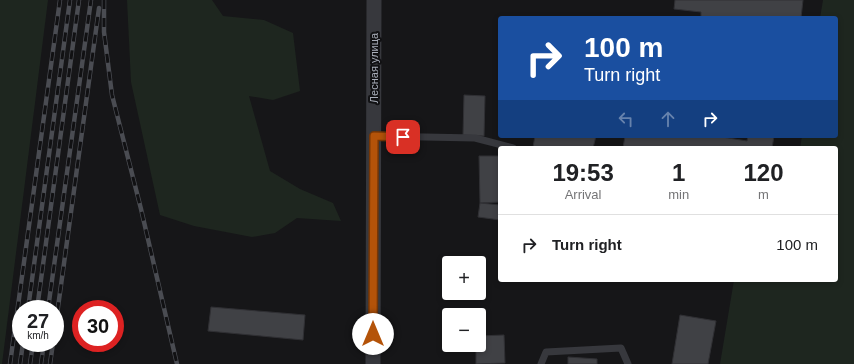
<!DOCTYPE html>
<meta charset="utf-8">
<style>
:root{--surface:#fff;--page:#f2f2f2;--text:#202124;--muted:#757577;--line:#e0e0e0}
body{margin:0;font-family:Arial,sans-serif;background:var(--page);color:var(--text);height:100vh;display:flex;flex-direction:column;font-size:15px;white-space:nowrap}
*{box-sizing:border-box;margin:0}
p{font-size:13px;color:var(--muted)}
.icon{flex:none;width:22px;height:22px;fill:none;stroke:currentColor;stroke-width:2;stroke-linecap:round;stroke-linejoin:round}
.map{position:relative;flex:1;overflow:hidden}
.side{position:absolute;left:498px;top:146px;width:340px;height:136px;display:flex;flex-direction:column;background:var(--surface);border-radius:4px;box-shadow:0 2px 6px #0003}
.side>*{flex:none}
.hud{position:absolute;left:498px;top:16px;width:340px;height:122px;border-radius:4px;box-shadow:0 2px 6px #0003;background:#1a4fa0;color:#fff;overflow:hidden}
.tools{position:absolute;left:442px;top:256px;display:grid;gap:8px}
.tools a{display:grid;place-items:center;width:44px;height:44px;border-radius:4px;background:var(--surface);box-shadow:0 2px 6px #0003;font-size:20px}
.speed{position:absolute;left:12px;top:300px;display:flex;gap:8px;font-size:20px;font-weight:700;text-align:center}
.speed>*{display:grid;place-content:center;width:52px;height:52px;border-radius:50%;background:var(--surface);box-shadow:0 2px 6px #0003;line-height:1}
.speed small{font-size:10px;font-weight:400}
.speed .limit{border:6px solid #d22;background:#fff;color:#111}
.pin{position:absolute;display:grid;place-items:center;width:34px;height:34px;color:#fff;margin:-17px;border-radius:8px;box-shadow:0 2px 6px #0006}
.me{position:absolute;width:44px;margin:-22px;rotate:0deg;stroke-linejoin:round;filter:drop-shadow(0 0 3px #0008)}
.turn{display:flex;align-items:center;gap:14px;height:84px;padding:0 20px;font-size:18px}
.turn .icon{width:52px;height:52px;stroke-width:2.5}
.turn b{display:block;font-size:28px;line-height:34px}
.lanes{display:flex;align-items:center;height:38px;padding:0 20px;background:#0003;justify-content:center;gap:20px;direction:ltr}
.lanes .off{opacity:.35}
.eta{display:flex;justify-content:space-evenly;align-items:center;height:68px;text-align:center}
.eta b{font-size:24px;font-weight:700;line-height:28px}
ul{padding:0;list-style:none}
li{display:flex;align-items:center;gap:12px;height:60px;padding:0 20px;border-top:1px solid var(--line)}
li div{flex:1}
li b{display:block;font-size:15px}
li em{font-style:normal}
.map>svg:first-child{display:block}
</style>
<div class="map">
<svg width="854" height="364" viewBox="0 0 854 364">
<rect width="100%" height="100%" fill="#161618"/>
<g fill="#1e261f">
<path d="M 0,0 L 48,0 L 2,364 L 0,364 Z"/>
<path d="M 127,0 L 212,0 L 223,16 L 264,20 L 293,33 L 300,91 L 273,100 L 249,96 L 270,171 L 300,189 L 333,203 L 341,221 L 297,218 L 275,233 L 252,237 L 194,226 L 160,215 L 131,82 Z"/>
<path d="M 823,0 L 854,0 L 854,364 L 720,364 L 734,280 L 836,280 L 836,148 L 800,148 L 802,136 L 836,136 L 836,18 L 820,18 Z"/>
</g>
<g fill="#404145" stroke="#303034">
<path d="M 675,0 L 803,0 L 801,18 L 701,18 L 701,12 L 674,9 Z"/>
<path d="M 464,95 L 485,96 L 484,136 L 463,135 Z"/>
<path d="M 535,136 L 596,136 L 593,148 L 533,147 Z"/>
<path d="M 625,136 L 716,136 L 747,141 L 748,136 L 774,136 L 772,148 L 623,148 Z"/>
<path d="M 479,156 L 500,156 L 500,202 L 480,203 Z"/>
<path d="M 480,203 L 500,205 L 500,220 L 478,217 Z"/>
<path d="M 211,307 L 305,315 L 303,340 L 208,331 Z"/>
<path d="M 680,315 L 716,321 L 708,364 L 672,364 Z"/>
<path d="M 504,335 L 505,363 L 476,364 L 476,345 L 479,345 L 479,336 Z"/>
<path d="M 568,357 L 597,359 L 597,364 L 568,364 Z"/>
</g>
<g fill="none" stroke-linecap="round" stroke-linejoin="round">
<g stroke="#37383d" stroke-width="7">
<path d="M 374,136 L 475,138 L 513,148"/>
<path d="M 541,364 L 546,352 L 621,348 L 628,364"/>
</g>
<path stroke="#37383d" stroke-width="15" d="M 373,364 L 374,0"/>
<defs>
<g id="rail">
<path d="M 104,0 L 104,32 L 112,95 L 141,209 L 177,364"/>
<path d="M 28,309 L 70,0"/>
<path d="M 37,309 L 79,0"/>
<path d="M 48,309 L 91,0"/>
<path d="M 55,329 L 99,8"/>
<path d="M 10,364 L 60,0"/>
<path d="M 20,364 L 23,343"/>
<path d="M 30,364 L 33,343"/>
<path d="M 41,364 L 44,343"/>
<path d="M 50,364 L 53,343"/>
</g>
</defs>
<use href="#rail" stroke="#4a4c52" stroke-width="4.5"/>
<use href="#rail" stroke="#111113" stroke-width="3" stroke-dasharray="9" stroke-linecap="butt"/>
</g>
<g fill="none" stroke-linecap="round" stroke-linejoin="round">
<defs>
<path id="route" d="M 373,334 L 374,136 L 403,137"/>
</defs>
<use href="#route" stroke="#753606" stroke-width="10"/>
<use href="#route" stroke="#b45309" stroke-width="7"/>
</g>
<g text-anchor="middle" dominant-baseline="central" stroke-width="4" stroke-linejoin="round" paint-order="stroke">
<g font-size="11" fill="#a8adb8" stroke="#111113">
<text transform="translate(374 68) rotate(-90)">Лесная улица</text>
</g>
</g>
</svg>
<div class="tools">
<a>+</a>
<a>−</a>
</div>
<div class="speed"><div>27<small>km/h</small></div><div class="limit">30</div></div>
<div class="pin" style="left:403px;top:137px;background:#d93025"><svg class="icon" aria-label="arrive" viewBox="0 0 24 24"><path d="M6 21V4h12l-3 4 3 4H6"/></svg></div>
<svg class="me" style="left:373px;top:334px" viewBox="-20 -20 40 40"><circle r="19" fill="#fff"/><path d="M0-13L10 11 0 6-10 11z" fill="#b45309"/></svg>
<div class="hud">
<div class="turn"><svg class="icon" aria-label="right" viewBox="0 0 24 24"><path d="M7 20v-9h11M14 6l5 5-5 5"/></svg><div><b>100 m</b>Turn right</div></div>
<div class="lanes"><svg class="icon off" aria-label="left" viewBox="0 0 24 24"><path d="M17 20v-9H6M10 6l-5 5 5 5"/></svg><svg class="icon off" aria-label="ahead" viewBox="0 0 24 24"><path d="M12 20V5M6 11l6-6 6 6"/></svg><svg class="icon" aria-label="right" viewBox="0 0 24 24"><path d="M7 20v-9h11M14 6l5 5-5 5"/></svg></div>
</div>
<section class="side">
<div class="eta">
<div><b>19:53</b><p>Arrival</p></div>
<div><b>1</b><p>min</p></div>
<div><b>120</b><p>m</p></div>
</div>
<ul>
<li><svg class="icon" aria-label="right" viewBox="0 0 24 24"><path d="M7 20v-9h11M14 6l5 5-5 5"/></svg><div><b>Turn right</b></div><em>100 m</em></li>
</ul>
</section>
</div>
